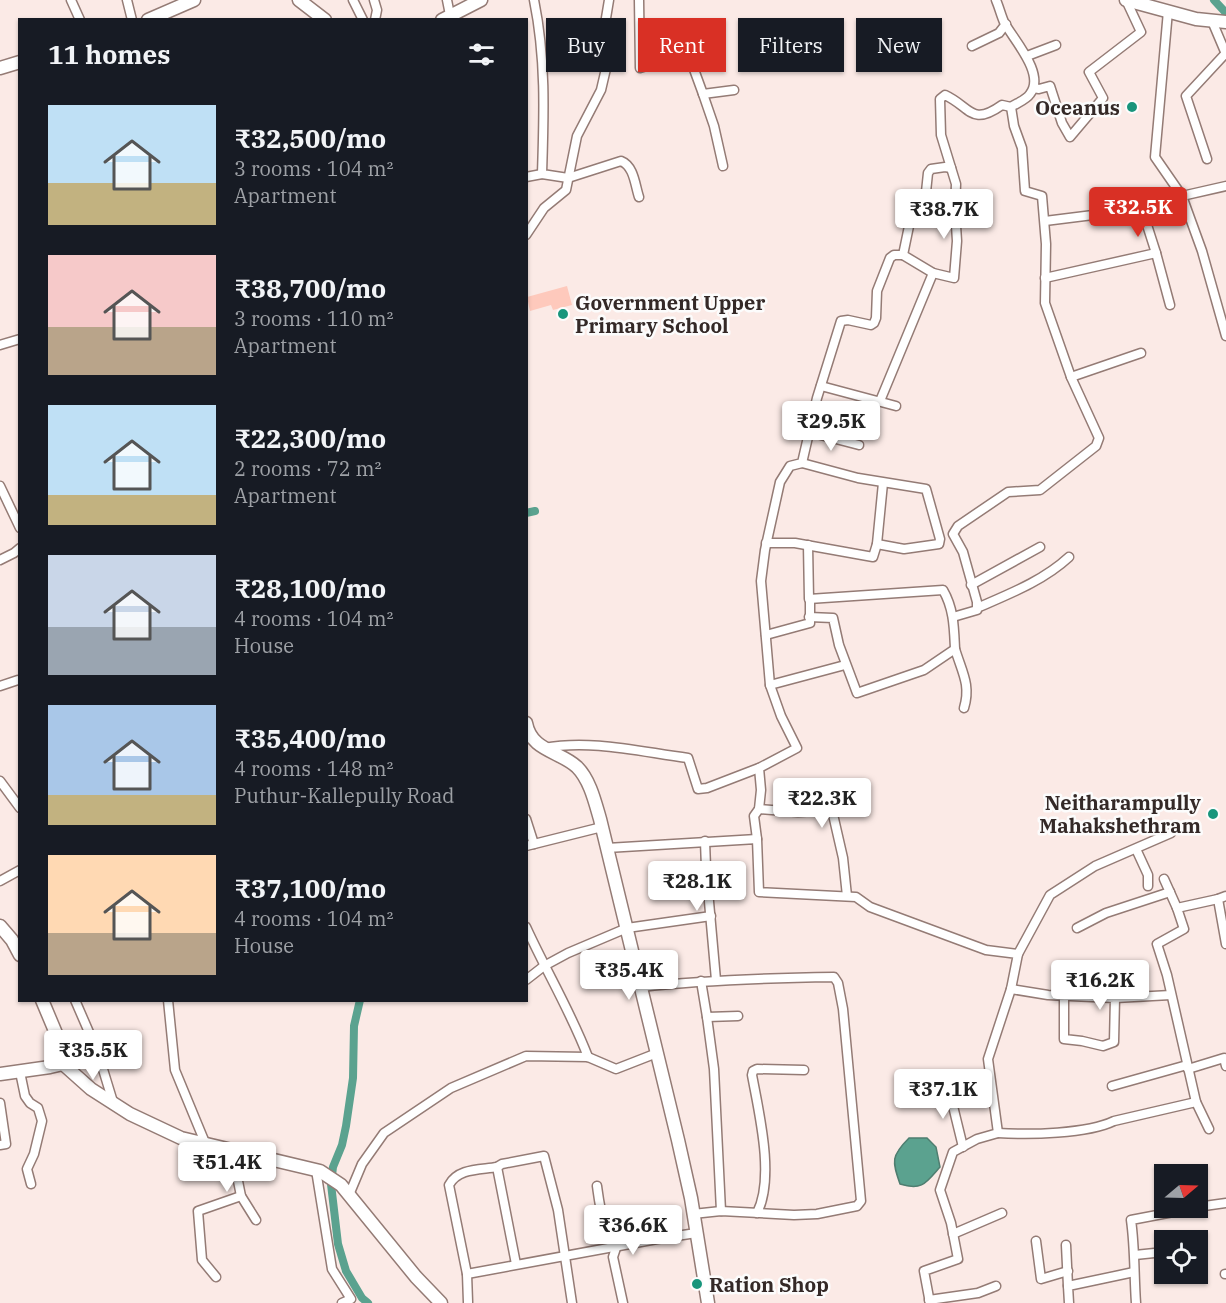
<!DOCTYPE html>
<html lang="en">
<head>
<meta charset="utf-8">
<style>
  :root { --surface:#171b24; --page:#20242c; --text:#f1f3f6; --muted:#9ea1a6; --accent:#d93025 }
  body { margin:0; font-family:"IBM Plex Serif",serif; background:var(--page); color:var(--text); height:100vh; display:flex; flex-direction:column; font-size:22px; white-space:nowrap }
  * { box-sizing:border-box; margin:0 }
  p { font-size:20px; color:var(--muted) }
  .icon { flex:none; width:33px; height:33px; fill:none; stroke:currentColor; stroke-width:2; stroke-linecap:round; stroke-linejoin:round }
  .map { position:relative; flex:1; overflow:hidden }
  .drawer { position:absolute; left:18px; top:18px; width:510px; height:984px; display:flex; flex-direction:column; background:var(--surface); border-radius:0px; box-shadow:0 2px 4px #0004 }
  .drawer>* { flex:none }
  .guide { position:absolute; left:546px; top:18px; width:570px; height:54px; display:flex; gap:12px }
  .needle { width:39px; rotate:71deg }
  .tools { position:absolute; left:1154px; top:1164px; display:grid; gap:12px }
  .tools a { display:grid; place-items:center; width:54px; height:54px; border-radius:0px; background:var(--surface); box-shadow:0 2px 4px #0004; font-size:30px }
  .price { position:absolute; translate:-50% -51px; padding:0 14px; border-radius:6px; background:#fff; color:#222; font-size:20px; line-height:39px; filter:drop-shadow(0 2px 3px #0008) }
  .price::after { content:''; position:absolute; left:50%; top:36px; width:18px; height:14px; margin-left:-9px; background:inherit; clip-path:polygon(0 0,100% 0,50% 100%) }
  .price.current { background:var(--accent); color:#fff }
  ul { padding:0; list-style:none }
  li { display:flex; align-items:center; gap:18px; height:150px; padding:0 30px }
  li span { display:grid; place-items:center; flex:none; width:168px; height:120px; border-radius:0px; color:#555 }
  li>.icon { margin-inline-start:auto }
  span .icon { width:72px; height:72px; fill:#fffc; stroke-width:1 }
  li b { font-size:26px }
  h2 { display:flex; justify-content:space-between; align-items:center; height:72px; padding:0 30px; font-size:26px }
  .chip { padding:0 21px; border-radius:0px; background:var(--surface); box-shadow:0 2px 4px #0004; font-size:21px; line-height:54px }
  .chip.current { background:var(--accent); color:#fff }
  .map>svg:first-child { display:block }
  .green { fill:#fec9bc }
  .water { fill:#5ba28f; stroke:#4f7e70; stroke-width:1.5 }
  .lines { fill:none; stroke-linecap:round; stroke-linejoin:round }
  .canal { stroke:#5ba28f; stroke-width:8 }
  .street-casing { stroke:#947b75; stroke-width:11 }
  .secondary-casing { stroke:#947b75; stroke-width:15 }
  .street { stroke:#fff; stroke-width:8 }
  .secondary { stroke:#fff; stroke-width:12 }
  .poi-dot { fill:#18957c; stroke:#fcfcfc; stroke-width:2 }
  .labels { text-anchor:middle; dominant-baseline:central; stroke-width:5; stroke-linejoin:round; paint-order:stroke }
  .poi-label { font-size:20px; font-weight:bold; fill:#342927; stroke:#fcfcfc; text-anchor:end }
</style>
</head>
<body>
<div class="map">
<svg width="1226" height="1303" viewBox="0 0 1226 1303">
  <rect width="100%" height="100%" fill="#fbeae6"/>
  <path class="green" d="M567,286L572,305L553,310L551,305L530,311L527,297Z"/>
  <path class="water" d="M909,1138H927L936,1147L940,1167C926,1183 922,1191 900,1184C892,1161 891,1156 909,1138Z"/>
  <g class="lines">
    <g class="canal">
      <path d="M1214,0L1226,13"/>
      <path d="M526,513L535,511"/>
      <path d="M360,1000L354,1026L353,1078L346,1126L342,1145L333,1167L331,1184L338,1244L346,1271L362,1298L368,1303"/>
    </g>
    <defs>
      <g id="street">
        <path d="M71,0L80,20"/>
        <path d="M127,0L132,20"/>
        <path d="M353,0L363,20"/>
        <path d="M374,0L377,10L375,20"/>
        <path d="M447,0L450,15"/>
        <path d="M534,0C546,59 544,114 542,174L568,178L621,161C634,166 635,185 639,197"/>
        <path d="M639,0L640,68L688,53L703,94L734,90"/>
        <path d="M1168,11L1155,157L1182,196L1202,251L1226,336"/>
        <path d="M1212,21L1226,54"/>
        <path d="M972,46L999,33L1006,24"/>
        <path d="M1027,56L1056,45"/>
        <path d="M1034,88L1039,89L1050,86L1062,123L1070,137L1103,98L1089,72L1141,32L1126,0"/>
        <path d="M703,94L714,126L723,166"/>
        <path d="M1207,159L1186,96L1226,53"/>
        <path d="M526,177L542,174"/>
        <path d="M926,192L955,210L956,184L941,135L940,99L945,95C971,107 971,127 1002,105L1011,107"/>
        <path d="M1182,196L1226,186"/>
        <path d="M526,235L544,208L566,190L577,136L601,90L608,60L605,24L609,0"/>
        <path d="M1156,253L1170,305"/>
        <path d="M933,273L954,278L957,241L955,210"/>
        <path d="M1045,278L1156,253L1140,203L1093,215L1045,221"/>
        <path d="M0,345L20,339"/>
        <path d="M1071,377L1141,353"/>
        <path d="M821,386L896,406"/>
        <path d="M880,401L933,273L903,255L914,202L918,197L926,192L928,173L931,169L945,167L951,168"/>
        <path d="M809,432L859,445"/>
        <path d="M0,486L20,528"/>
        <path d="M766,543H795L873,557L877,544L904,549L939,544L940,539L926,489L858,478L802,463"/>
        <path d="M877,544L883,483"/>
        <path d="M808,545L809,599L943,590C954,609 954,628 955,649L924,670L857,693L839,645L833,618L809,617"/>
        <path d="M0,560L14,553L20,548"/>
        <path d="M971,585L1040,547"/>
        <path d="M977,608C1009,594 1043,581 1069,557"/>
        <path d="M953,617L977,610V602L963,552L953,534L958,526L1008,492L1040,490L1096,446L1099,438L1071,377L1045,303L1046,244L1042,196L1025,191L1022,148L1014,126L1011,107C1017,103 1026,100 1030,94C1046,74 1013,39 1004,22C1001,15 999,7 996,0"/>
        <path d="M766,635L810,623V600"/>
        <path d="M955,649C962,672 971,685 964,708"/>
        <path d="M770,685L845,665"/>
        <path d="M0,686L18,680"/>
        <path d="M544,748C591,739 641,752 688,758L698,789L707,788L759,768"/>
        <path d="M0,781L20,808"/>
        <path d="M759,809L798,812L832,810L843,858L847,896"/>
        <path d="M526,819L534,844"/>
        <path d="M757,839L754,816L759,809L761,790L759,768L797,748L781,716L770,685L761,581L765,550L780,482L790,466L802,463L817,398L841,321L848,320L871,325L874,323L876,318L877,291L890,258L894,255H903"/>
        <path d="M705,841L706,868L716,980"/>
        <path d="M526,846L602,827"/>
        <path d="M607,848L757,839L759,892L856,897L870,907L986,950L1018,954L1011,989L988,1059L998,1133L977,1139L953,1152L940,1190L951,1223L958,1259L924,1271L930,1303"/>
        <path d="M1136,849L1148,875V886"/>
        <path d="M1164,879L1177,908"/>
        <path d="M0,881L20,870"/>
        <path d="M1226,896L1218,899L1226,944"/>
        <path d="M526,927C546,971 571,1012 588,1057"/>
        <path d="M1077,928L1106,913L1170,892"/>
        <path d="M1018,954L1050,895L1095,866L1171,833"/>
        <path d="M526,980L544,966L568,953L627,928L711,916"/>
        <path d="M701,981L707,1017L738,1016"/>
        <path d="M641,987C705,980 769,978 834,977L838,983L843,1009L861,1201L857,1206L817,1214L794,1215L721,1211L693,1214"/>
        <path d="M1011,989L1048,995L1115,998L1114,1042L1103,1046L1082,1041L1064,1039V996"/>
        <path d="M1115,998L1171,995"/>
        <path d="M75,1000L98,1053L113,1102"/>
        <path d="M168,1000L175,1070L206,1145"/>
        <path d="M707,1017L714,1069L721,1211"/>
        <path d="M1188,1069L1224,1058L1226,1066"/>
        <path d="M20,1072L25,1096L30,1103L38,1108L42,1121L34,1154L27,1169L31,1184"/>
        <path d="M1112,1086L1187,1065"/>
        <path d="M953,1090L952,1102L963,1147"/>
        <path d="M1196,1102L1167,975L1157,944L1184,929L1177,908L1218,899"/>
        <path d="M0,1103L6,1144L0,1145"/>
        <path d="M998,1133C1029,1135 1087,1134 1114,1121L1196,1102L1209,1129"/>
        <path d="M232,1151L241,1196L256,1220"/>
        <path d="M497,1167L516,1264"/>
        <path d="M316,1170L332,1269L351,1299L342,1303"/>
        <path d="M597,1186C600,1207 601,1226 619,1239L613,1257L623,1303"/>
        <path d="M349,1195L362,1164L384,1133L451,1088L526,1056L588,1057L616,1069L657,1053"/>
        <path d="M1197,1207L1226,1203"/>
        <path d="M757,1213C775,1178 759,1113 752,1075L753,1071L757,1069L804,1070"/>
        <path d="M953,1234L1002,1213"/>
        <path d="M1036,1241L1041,1279L1068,1271"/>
        <path d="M1066,1245L1068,1286"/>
        <path d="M1135,1255L1164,1252"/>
        <path d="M467,1274L657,1239L696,1233"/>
        <path d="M1225,1274H1226"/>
        <path d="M216,1277L202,1260L198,1211L241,1196"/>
        <path d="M929,1300L978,1293L996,1286"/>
        <path d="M468,1302L467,1274L449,1185C458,1168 480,1170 497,1167L502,1164L544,1156L558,1210L572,1303"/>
        <path d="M1069,1303L1068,1286L1134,1272"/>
        <path d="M1136,1303C1134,1275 1135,1248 1131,1220L1194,1208"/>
      </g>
      <g id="secondary">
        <path d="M299,0L325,20"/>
        <path d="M1126,0L1196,19L1226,22"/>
        <path d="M148,20L194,0"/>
        <path d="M442,20L481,0"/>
        <path d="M0,68L20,62"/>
        <path d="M526,723C531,751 560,751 577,767C590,780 595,802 600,819L678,1140L691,1198L708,1303"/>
        <path d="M0,926L12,940L20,955"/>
        <path d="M42,1000L63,1050V1064"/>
        <path d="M63,1064L91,1089L130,1114L181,1138L320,1171L341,1185L416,1277L441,1303"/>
        <path d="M0,1074L50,1067L63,1064"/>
      </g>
    </defs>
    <use href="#street" class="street-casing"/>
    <use href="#secondary" class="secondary-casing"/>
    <use href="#street" class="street"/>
    <use href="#secondary" class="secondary"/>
  </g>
  <g class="poi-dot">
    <circle cx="1132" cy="107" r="6"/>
    <circle cx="563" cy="314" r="6"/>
    <circle cx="1213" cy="814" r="6"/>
    <circle cx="697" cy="1284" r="6"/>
  </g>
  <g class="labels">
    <g class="poi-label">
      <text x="1120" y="107">Oceanus</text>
      <text x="575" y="302" text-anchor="start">Government Upper<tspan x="575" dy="23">Primary School</tspan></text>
      <text x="1201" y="802">Neitharampully<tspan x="1201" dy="23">Mahakshethram</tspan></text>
      <text x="709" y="1284" text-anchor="start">Ration Shop</text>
    </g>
  </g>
</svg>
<div class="tools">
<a><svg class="needle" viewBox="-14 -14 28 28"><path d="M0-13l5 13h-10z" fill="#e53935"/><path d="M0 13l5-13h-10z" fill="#9ea1a6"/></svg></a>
<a><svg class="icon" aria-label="locate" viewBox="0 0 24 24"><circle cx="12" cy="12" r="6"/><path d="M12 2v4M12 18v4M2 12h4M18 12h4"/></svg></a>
</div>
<b class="price current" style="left:1138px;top:238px">₹32.5K</b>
<b class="price" style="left:944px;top:240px">₹38.7K</b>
<b class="price" style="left:831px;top:452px">₹29.5K</b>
<b class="price" style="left:822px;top:829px">₹22.3K</b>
<b class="price" style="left:697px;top:912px">₹28.1K</b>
<b class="price" style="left:629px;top:1001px">₹35.4K</b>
<b class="price" style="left:1100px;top:1011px">₹16.2K</b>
<b class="price" style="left:93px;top:1081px">₹35.5K</b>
<b class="price" style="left:943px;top:1120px">₹37.1K</b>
<b class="price" style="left:227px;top:1193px">₹51.4K</b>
<b class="price" style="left:633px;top:1256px">₹36.6K</b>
<div class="guide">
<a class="chip">Buy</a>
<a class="chip current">Rent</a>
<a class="chip">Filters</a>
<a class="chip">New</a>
</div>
<section class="drawer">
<h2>11 homes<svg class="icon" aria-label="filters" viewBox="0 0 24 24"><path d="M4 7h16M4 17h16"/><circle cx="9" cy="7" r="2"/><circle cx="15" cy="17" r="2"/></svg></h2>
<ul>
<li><span style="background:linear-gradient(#bfe0f5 65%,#c2b280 0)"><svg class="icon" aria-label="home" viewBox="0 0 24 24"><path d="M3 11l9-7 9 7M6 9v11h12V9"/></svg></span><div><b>₹32,500/mo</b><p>3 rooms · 104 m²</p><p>Apartment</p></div></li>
<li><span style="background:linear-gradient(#f6c9c9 60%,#b9a48a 0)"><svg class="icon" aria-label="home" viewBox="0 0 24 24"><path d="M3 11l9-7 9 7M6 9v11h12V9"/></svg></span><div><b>₹38,700/mo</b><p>3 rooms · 110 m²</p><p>Apartment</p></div></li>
<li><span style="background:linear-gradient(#bfe0f5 75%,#c2b280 0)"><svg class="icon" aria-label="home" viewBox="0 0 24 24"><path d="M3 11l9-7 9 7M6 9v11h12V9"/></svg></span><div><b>₹22,300/mo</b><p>2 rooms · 72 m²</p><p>Apartment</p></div></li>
<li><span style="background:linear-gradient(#c9d6e8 60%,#9aa5b1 0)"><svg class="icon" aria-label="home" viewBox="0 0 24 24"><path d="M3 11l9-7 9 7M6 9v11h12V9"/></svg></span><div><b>₹28,100/mo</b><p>4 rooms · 104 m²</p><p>House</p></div></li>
<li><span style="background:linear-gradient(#a9c7e8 75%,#c2b280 0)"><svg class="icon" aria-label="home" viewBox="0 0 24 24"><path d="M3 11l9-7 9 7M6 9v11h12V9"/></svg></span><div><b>₹35,400/mo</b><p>4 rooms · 148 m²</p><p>Puthur-Kallepully Road</p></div></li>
<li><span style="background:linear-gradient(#ffd9b3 65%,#b9a48a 0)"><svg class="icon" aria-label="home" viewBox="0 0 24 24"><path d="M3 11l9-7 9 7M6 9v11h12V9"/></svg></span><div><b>₹37,100/mo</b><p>4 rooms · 104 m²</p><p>House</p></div></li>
</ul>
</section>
</div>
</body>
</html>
